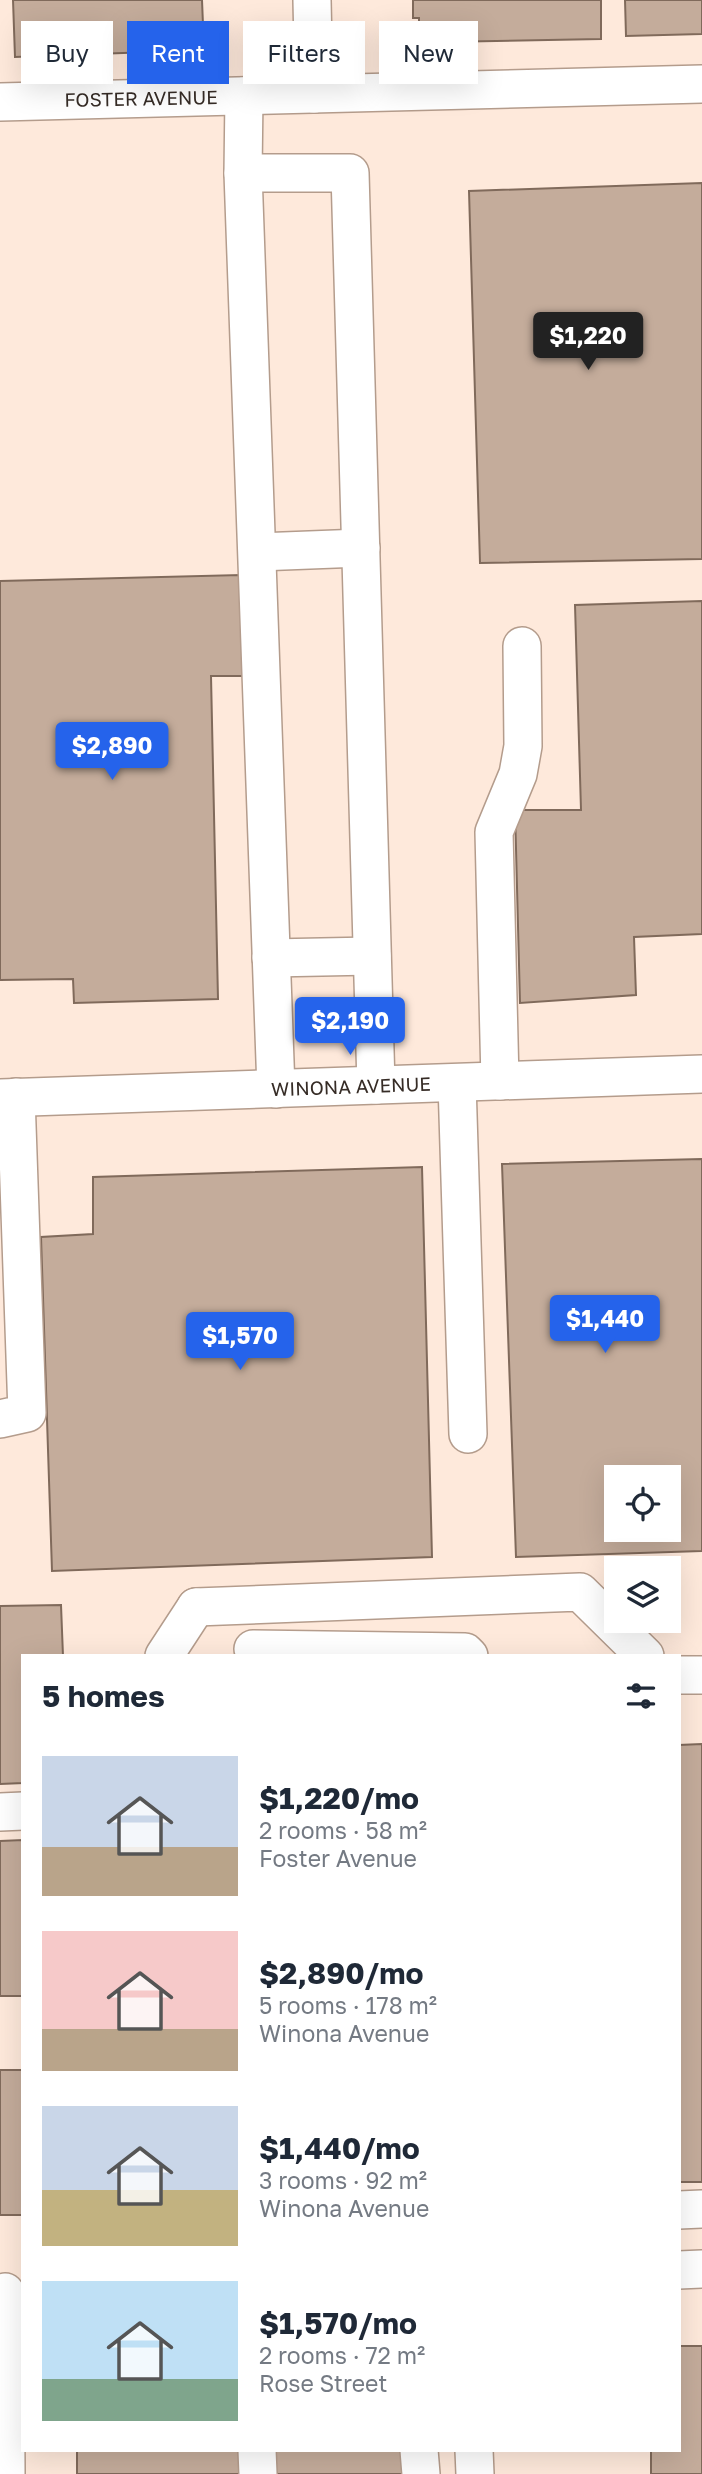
<!DOCTYPE html>
<html lang="en">
<head>
<meta charset="utf-8">
<style>
  :root { --surface:#fff; --page:#f6f6f7; --text:#1f2937; --muted:#747a83; --accent:#2563eb }
  body { margin:0; font-family:"Golos Text",sans-serif; background:var(--page); color:var(--text); height:100vh; display:flex; flex-direction:column; font-size:26px; white-space:nowrap }
  * { box-sizing:border-box; margin:0 }
  p { font-size:23px; color:var(--muted) }
  .icon { flex:none; width:38px; height:38px; fill:none; stroke:currentColor; stroke-width:2; stroke-linecap:round; stroke-linejoin:round }
  .map { position:relative; flex:1; overflow:hidden }
  .side { position:absolute; left:21px; top:1654px; width:660px; height:798px; display:flex; flex-direction:column; background:var(--surface); border-radius:0px; box-shadow:0 7px 28px #0002 }
  .side>* { flex:none }
  .guide { position:absolute; left:21px; top:21px; width:662px; height:63px; display:flex; gap:14px }
  .tools { position:absolute; left:604px; top:1465px; display:grid; gap:14px }
  .tools a { display:grid; place-items:center; width:77px; height:77px; border-radius:0px; background:var(--surface); box-shadow:0 7px 28px #0002; font-size:35px }
  .price { position:absolute; translate:-50% -60px; padding:0 16px; border-radius:7px; background:var(--accent); color:#fff; font-size:23px; line-height:46px; filter:drop-shadow(0 2px 4px #0008) }
  .price::after { content:''; position:absolute; left:50%; top:42px; width:21px; height:16px; margin-left:-10px; background:inherit; clip-path:polygon(0 0,100% 0,50% 100%) }
  .price.active { background:#222; color:#fff }
  ul { padding:0; list-style:none }
  li { display:flex; align-items:center; gap:21px; height:175px; padding:0 21px }
  li span { display:grid; place-items:center; flex:none; width:196px; height:140px; border-radius:0px; color:#555 }
  li>.icon { margin-inline-start:auto }
  span .icon { width:84px; height:84px; fill:#fffc; stroke-width:1 }
  li b { font-size:30px }
  h2 { display:flex; justify-content:space-between; align-items:center; height:84px; padding:0 21px; font-size:30px }
  .pill { padding:0 24px; border-radius:0px; background:var(--surface); box-shadow:0 7px 28px #0002; font-size:24px; line-height:63px }
  .pill.active { background:var(--accent); color:#fff }
  .map>svg:first-child { display:block }
  .building { fill:#c4ac9b; stroke:#806a5b; stroke-width:2; fill-rule:evenodd }
  .lines { fill:none; stroke-linecap:round; stroke-linejoin:round }
  .minor-casing { stroke:#b49c8c; stroke-width:40 }
  .minor { stroke:#fff; stroke-width:37 }
  .labels { text-anchor:middle; dominant-baseline:central; stroke-width:5; stroke-linejoin:round; paint-order:stroke }
  .street-label { font-size:19px; fill:#362c26; stroke:#fff }
</style>
</head>
<body>
<div class="map">
<svg width="702" height="2474" viewBox="0 0 702 2474">
  <rect width="100%" height="100%" fill="#fee9db"/>
  <g class="building">
    <path d="M13,0H202L204,50L15,57Z"/>
    <path d="M413,0H601V39L442,42V38H424L419,34V18H413Z"/>
    <path d="M625,0H702V34L626,36Z"/>
    <path d="M702,183V559L480,563L469,191Z"/>
    <path d="M241,575L244,676H211L218,999L74,1003L73,979L0,980V581Z"/>
    <path d="M702,601V934L634,937L636,995L520,1003L515,810H581L575,605Z"/>
    <path d="M702,1159V1551L516,1557L502,1164ZM616,1477H668V1530H616Z"/>
    <path d="M422,1167L432,1557L52,1571L41,1237L93,1234V1177Z"/>
    <path d="M61,1605L63,1656H23V1783L0,1784V1606Z"/>
    <path d="M702,1744V2182H679V1745Z"/>
    <path d="M23,1840V1996H0V1841Z"/>
    <rect x="0" y="2070" width="23" height="145"/>
    <path d="M679,2346H702V2474H651V2450H679Z"/>
    <path d="M77,2450H239L240,2474H77Z"/>
    <path d="M266,2450H402L403,2474H267Z"/>
  </g>
  <g class="lines">
    <defs>
      <g id="minor">
        <path d="M312,0L314,94"/>
        <path d="M244,96L243,173L276,1089"/>
        <path d="M0,102L702,84"/>
        <path d="M243,173H350L376,1085"/>
        <path d="M258,552L361,548"/>
        <path d="M271,958L372,956"/>
        <path d="M500,1081L494,832L518,774L523,746L522,646"/>
        <path d="M457,1083L468,1434"/>
        <path d="M0,1098L702,1074"/>
        <path d="M0,1419L27,1413L16,1097"/>
        <path d="M196,1607L580,1592L645,1656"/>
        <path d="M253,1649L465,1652L469,1656"/>
        <path d="M164,1656L196,1607"/>
        <path d="M679,1675H702"/>
        <path d="M0,1812L23,1811"/>
        <path d="M679,2210L702,2209"/>
        <path d="M679,2270L702,2269"/>
        <path d="M5,2292L6,2474"/>
        <path d="M257,2450L258,2474"/>
        <path d="M419,2450L421,2474"/>
        <path d="M474,2450L475,2474"/>
      </g>
    </defs>
    <use href="#minor" class="minor-casing"/>
    <use href="#minor" class="minor"/>
  </g>
  <g class="labels">
    <g class="street-label">
      <text transform="translate(141 98) rotate(-1)">FOSTER AVENUE</text>
      <text transform="translate(351 1086) rotate(-2)">WINONA AVENUE</text>
    </g>
  </g>
</svg>
<div class="tools">
<a><svg class="icon" aria-label="locate" viewBox="0 0 24 24"><circle cx="12" cy="12" r="6"/><path d="M12 2v4M12 18v4M2 12h4M18 12h4"/></svg></a>
<a><svg class="icon" aria-label="layers" viewBox="0 0 24 24"><path d="M12 4l9 5-9 5-9-5zM3 14l9 5 9-5"/></svg></a>
</div>
<b class="price active" style="left:588px;top:372px">$1,220</b>
<b class="price" style="left:112px;top:782px">$2,890</b>
<b class="price" style="left:350px;top:1057px">$2,190</b>
<b class="price" style="left:605px;top:1355px">$1,440</b>
<b class="price" style="left:240px;top:1372px">$1,570</b>
<div class="guide">
<a class="pill">Buy</a>
<a class="pill active">Rent</a>
<a class="pill">Filters</a>
<a class="pill">New</a>
</div>
<section class="side">
<h2>5 homes<svg class="icon" aria-label="filters" viewBox="0 0 24 24"><path d="M4 7h16M4 17h16"/><circle cx="9" cy="7" r="2"/><circle cx="15" cy="17" r="2"/></svg></h2>
<ul>
<li><span style="background:linear-gradient(#c9d6e8 65%,#b9a48a 0)"><svg class="icon" aria-label="home" viewBox="0 0 24 24"><path d="M3 11l9-7 9 7M6 9v11h12V9"/></svg></span><div><b>$1,220/mo</b><p>2 rooms · 58 m²</p><p>Foster Avenue</p></div></li>
<li><span style="background:linear-gradient(#f6c9c9 70%,#b9a48a 0)"><svg class="icon" aria-label="home" viewBox="0 0 24 24"><path d="M3 11l9-7 9 7M6 9v11h12V9"/></svg></span><div><b>$2,890/mo</b><p>5 rooms · 178 m²</p><p>Winona Avenue</p></div></li>
<li><span style="background:linear-gradient(#c9d6e8 60%,#c2b280 0)"><svg class="icon" aria-label="home" viewBox="0 0 24 24"><path d="M3 11l9-7 9 7M6 9v11h12V9"/></svg></span><div><b>$1,440/mo</b><p>3 rooms · 92 m²</p><p>Winona Avenue</p></div></li>
<li><span style="background:linear-gradient(#bfe0f5 70%,#7fa58c 0)"><svg class="icon" aria-label="home" viewBox="0 0 24 24"><path d="M3 11l9-7 9 7M6 9v11h12V9"/></svg></span><div><b>$1,570/mo</b><p>2 rooms · 72 m²</p><p>Rose Street</p></div></li>
</ul>
</section>
</div>
</body>
</html>
